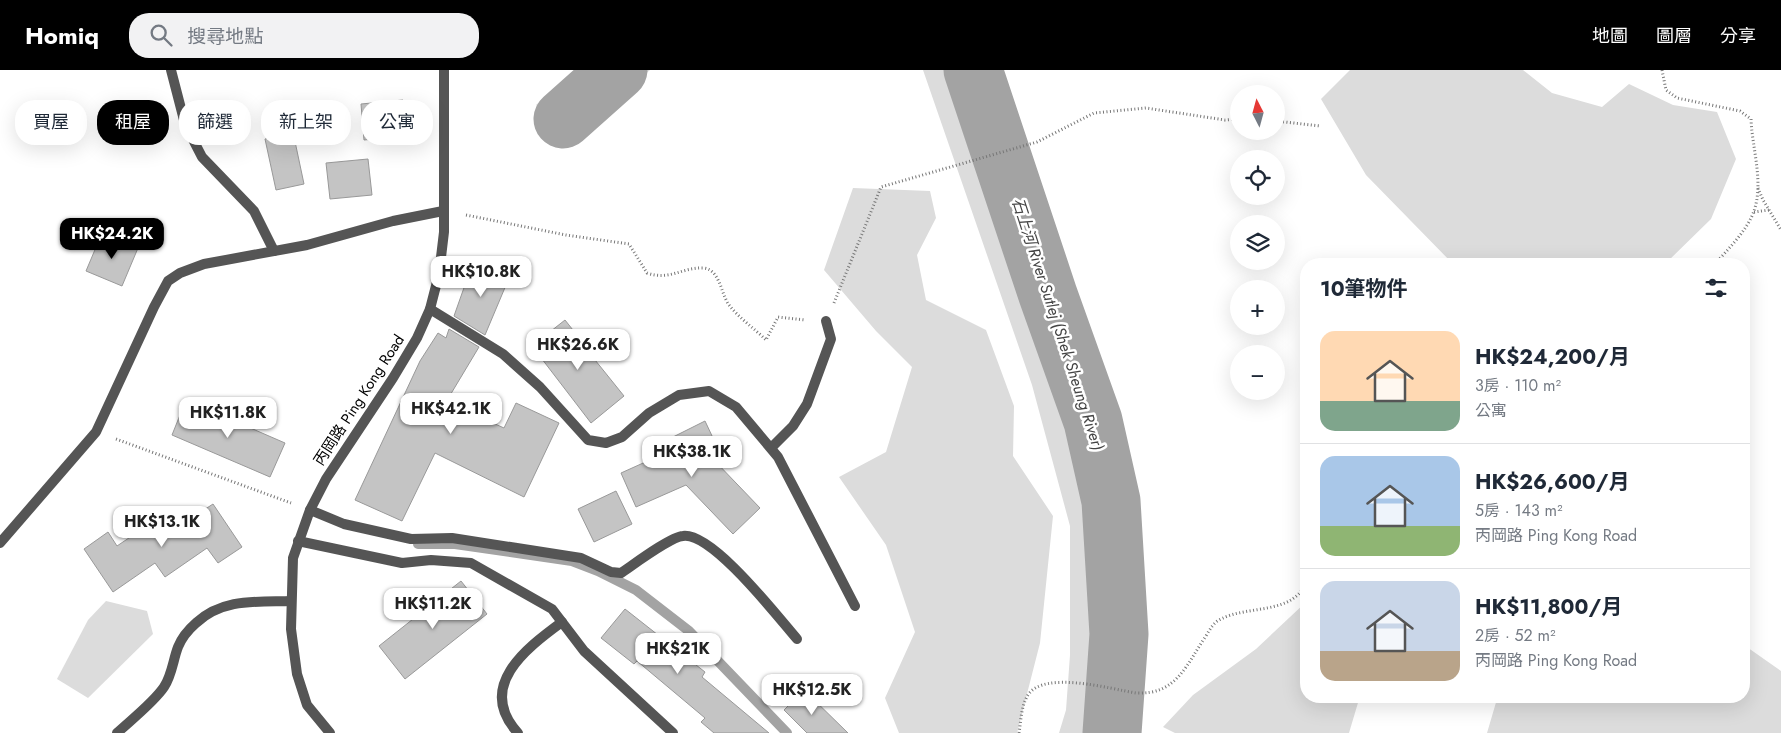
<!DOCTYPE html>
<html lang="zh-TW">
<head>
<meta charset="utf-8">
<style>
  :root { --surface:#fff; --page:#f2f2f3; --text:#1f2937; --muted:#747a83; --line:#e0e1e3; --accent:#000 }
  body { margin:0; font-family:Jost,"Noto Sans TC",sans-serif; background:var(--page); color:var(--text); height:100vh; display:flex; flex-direction:column; font-size:19px; white-space:nowrap }
  * { box-sizing:border-box; margin:0 }
  p { font-size:16px; color:var(--muted) }
  .icon { flex:none; width:28px; height:28px; fill:none; stroke:currentColor; stroke-width:2; stroke-linecap:round; stroke-linejoin:round }
  .map { position:relative; flex:1; overflow:hidden }
  .side { position:absolute; left:1300px; top:188px; width:450px; height:445px; display:flex; flex-direction:column; background:var(--surface); border-radius:20px; box-shadow:0 5px 20px #0002 }
  .side>* { flex:none }
  .top-card { position:absolute; left:15px; top:30px; width:475px; height:45px; display:flex; gap:10px }
  .needle { width:32px; rotate:354deg }
  .controls { position:absolute; left:1230px; top:15px; display:grid; gap:10px }
  .controls a { display:grid; place-items:center; width:55px; height:55px; border-radius:50%; background:var(--surface); box-shadow:0 5px 20px #0002; font-size:25px }
  .price { position:absolute; translate:-50% -42px; padding:0 11px; border-radius:10px; background:#fff; color:#222; font-size:16px; line-height:32px; filter:drop-shadow(0 1px 2px #0008) }
  .price::after { content:''; position:absolute; left:50%; top:30px; width:15px; height:11px; margin-left:-8px; background:inherit; clip-path:polygon(0 0,100% 0,50% 100%) }
  .price.active { background:var(--accent); color:#fff }
  ul { padding:0; list-style:none }
  li { display:flex; align-items:center; gap:15px; height:125px; padding:0 20px }
  li+li { border-top:1px solid var(--line) }
  li span { display:grid; place-items:center; flex:none; width:140px; height:100px; border-radius:15px; color:#555 }
  li>.icon { margin-inline-start:auto }
  span .icon { width:60px; height:60px; fill:#fffc; stroke-width:1 }
  li b { font-size:21px }
  h2 { display:flex; justify-content:space-between; align-items:center; height:60px; padding:0 20px; font-size:21px }
  .tag { padding:0 18px; border-radius:20px; background:var(--surface); box-shadow:0 5px 20px #0002; font-size:18px; line-height:45px }
  .tag.active { background:var(--accent); color:#fff }
  header { display:flex; align-items:center; gap:30px; box-sizing:border-box; height:70px; padding:0 25px; background:var(--accent); color:#fff }
  header strong { font-size:24px }
  nav { display:flex; gap:28px; margin-inline-start:auto; font-size:18px }
  .search { width:350px; height:45px; background:var(--page); display:flex; align-items:center; gap:12px; box-sizing:border-box; padding:0 18px; border-radius:20px; color:var(--muted); font-size:19px }
  .map>svg:first-child { display:block }
  .green { fill:#dcdcdc }
  .lines { fill:none; stroke-linecap:round; stroke-linejoin:round }
  .stream { stroke:#a3a3a3; stroke-width:10 }
  .river { stroke:#a3a3a3; stroke-width:59 }
  .building { fill:#c4c4c4; stroke:#999 }
  .path { stroke:#777; stroke-width:3; stroke-dasharray:1 2.5; stroke-linecap:butt }
  .lane { stroke:#555; stroke-width:10 }
  .street { stroke:#555; stroke-width:10 }
  .labels { text-anchor:middle; dominant-baseline:central; stroke-width:5; stroke-linejoin:round; paint-order:stroke }
  .street-label { font-size:15px; fill:#000; stroke:#fff }
  .water-label { font-size:16px; font-style:italic; fill:#444; stroke:#fff }
</style>
</head>
<body>
<header>
<strong>Homiq</strong>
<div class="search"><svg class="icon" aria-label="search" viewBox="0 0 24 24"><circle cx="10" cy="10" r="6"/><path d="M15 15l6 6"/></svg>搜尋地點</div>
<nav><a>地圖</a><a>圖層</a><a>分享</a></nav>
</header>
<div class="map">
<svg width="1781" height="663" viewBox="0 0 1781 663">
  <rect width="100%" height="100%" fill="#fff"/>
  <g class="green">
    <path d="M576,0H650L573,66L536,35Z"/>
    <path d="M923,0H996L1065,221L1121,388L1136,531L1135,609L1127,663H1059L1066,640L1070,585V456L1032,315Z"/>
    <path d="M1350,0H1523L1552,23L1602,37L1629,14L1673,35L1717,42L1736,89L1711,149L1665,194H1453L1366,105L1321,29Z"/>
    <path d="M853,118L930,121L936,148L917,185L926,230L986,260L1014,336L1013,386L1053,446L1040,573L1017,663H899L885,628L915,562L886,475L839,407L886,382L912,297L876,261L824,200Z"/>
    <path d="M106,531L147,541L153,564L88,628L57,609L88,550Z"/>
    <path d="M1306,532V626H1360L1349,663H1175L1163,657L1193,625L1256,579Z"/>
    <path d="M1744,575L1781,601V663H1487L1497,629L1491,626H1744Z"/>
  </g>
  <g class="lines">
    <path class="stream" d="M418,474H455L572,491L598,501L636,520L689,561L787,663"/>
    <g class="river">
      <path d="M973,0L1048,225L1093,351L1111,431L1119,564L1112,663"/>
      <path d="M563,49L618,0"/>
    </g>
  </g>
  <g class="building">
    <path d="M403,30L406,66L364,70L361,34Z"/>
    <path d="M293,62L304,114L276,120L265,69Z"/>
    <path d="M368,89L372,125L330,129L326,93Z"/>
    <path d="M102,163L138,178L122,216L86,201Z"/>
    <path d="M472,195L509,208L485,265L454,246Z"/>
    <path d="M565,250L588,279L587,280L624,326L591,353L532,276Z"/>
    <path d="M449,259L479,277L446,332L504,358L516,333L559,353L524,427L435,383L402,451L355,430L420,291L438,263L446,268Z"/>
    <path d="M186,330L285,373L270,407L172,365Z"/>
    <path d="M705,351L721,385L713,389L760,438L733,464L686,415L636,437L621,403L672,380L667,370Z"/>
    <path d="M616,421L632,454L594,472L578,439Z"/>
    <path d="M213,434L242,477L218,493L207,478L165,507L155,493L113,522L84,479L108,462L117,476L160,447L170,462Z"/>
    <path d="M461,511L487,544L405,609L379,576Z"/>
    <path d="M625,539L705,602L702,607L769,663H714L701,652L705,648L637,591L634,594L601,568Z"/>
    <path d="M804,620L848,663H807L784,640Z"/>
  </g>
  <g class="lines">
    <g class="path">
      <path d="M1662,0L1666,20L1677,28L1740,41L1751,49C1752,78 1764,112 1754,141C1747,161 1728,179 1715,194"/>
      <path d="M1276,51L1320,56"/>
      <path d="M1758,118L1763,130L1781,160"/>
      <path d="M1754,142L1769,140"/>
      <path d="M466,145L566,165L629,174L647,203C670,211 682,197 704,198C720,200 721,224 729,235C739,248 755,259 766,270L778,247L805,250"/>
      <path d="M834,233L881,117L1037,72L1094,43L1146,38L1225,50L1239,49"/>
      <path d="M116,369L291,433"/>
      <path d="M1019,663C1021,651 1021,636 1028,625C1044,600 1111,619 1136,623C1177,625 1186,595 1206,566C1210,559 1214,552 1221,549C1248,535 1292,545 1306,513"/>
    </g>
    <g class="lane">
      <path d="M171,0L185,54L202,87L254,141L274,181"/>
      <path d="M430,239L503,284L540,317L588,370L606,373L622,367L649,343L679,325L709,321L736,337L778,387L855,536"/>
      <path d="M772,377L793,356L807,334L831,269L826,251"/>
      <path d="M310,440L344,454L411,469L452,468L581,488L611,502L621,503C633,495 670,467 683,466C712,462 777,546 797,569"/>
      <path d="M298,471L402,493L431,490L471,493L552,539L584,581L673,663"/>
      <path d="M0,473L96,362L154,237L168,211L180,203L204,194L307,175L393,151L443,141"/>
      <path d="M117,663C131,650 154,632 164,617C172,605 173,590 178,577C182,567 188,560 196,553C223,528 257,532 291,531"/>
      <path d="M518,663C476,617 525,579 562,552"/>
    </g>
    <path class="street" d="M330,663L307,635L297,604L291,559L293,488L310,440L326,409L393,308L417,268L430,239L439,204L444,162V0"/>
  </g>
  <g class="labels">
    <g class="street-label">
      <text transform="translate(359 330) rotate(-57)">丙岡路 Ping Kong Road</text>
    </g>
    <g class="water-label">
      <text transform="translate(1058 254) rotate(72)">石上河 River Sutlej (Shek Sheung River)</text>
    </g>
  </g>
</svg>
<div class="controls">
<a><svg class="needle" viewBox="-14 -14 28 28"><path d="M0-13l5 13h-10z" fill="#e53935"/><path d="M0 13l5-13h-10z" fill="#747a83"/></svg></a>
<a><svg class="icon" aria-label="locate" viewBox="0 0 24 24"><circle cx="12" cy="12" r="6"/><path d="M12 2v4M12 18v4M2 12h4M18 12h4"/></svg></a>
<a><svg class="icon" aria-label="layers" viewBox="0 0 24 24"><path d="M12 4l9 5-9 5-9-5zM3 14l9 5 9-5"/></svg></a>
<a>+</a>
<a>−</a>
</div>
<b class="price active" style="left:112px;top:190px">HK$24.2K</b>
<b class="price" style="left:481px;top:228px">HK$10.8K</b>
<b class="price" style="left:578px;top:301px">HK$26.6K</b>
<b class="price" style="left:451px;top:365px">HK$42.1K</b>
<b class="price" style="left:228px;top:369px">HK$11.8K</b>
<b class="price" style="left:692px;top:408px">HK$38.1K</b>
<b class="price" style="left:162px;top:478px">HK$13.1K</b>
<b class="price" style="left:433px;top:560px">HK$11.2K</b>
<b class="price" style="left:678px;top:605px">HK$21K</b>
<b class="price" style="left:812px;top:646px">HK$12.5K</b>
<div class="top-card">
<a class="tag">買屋</a>
<a class="tag active">租屋</a>
<a class="tag">篩選</a>
<a class="tag">新上架</a>
<a class="tag">公寓</a>
</div>
<section class="side">
<h2>10筆物件<svg class="icon" aria-label="filters" viewBox="0 0 24 24"><path d="M4 7h16M4 17h16"/><circle cx="9" cy="7" r="2"/><circle cx="15" cy="17" r="2"/></svg></h2>
<ul>
<li><span style="background:linear-gradient(#ffd9b3 70%,#7fa58c 0)"><svg class="icon" aria-label="home" viewBox="0 0 24 24"><path d="M3 11l9-7 9 7M6 9v11h12V9"/></svg></span><div><b>HK$24,200/月</b><p>3房 · 110 m²</p><p>公寓</p></div></li>
<li><span style="background:linear-gradient(#a9c7e8 70%,#8fb573 0)"><svg class="icon" aria-label="home" viewBox="0 0 24 24"><path d="M3 11l9-7 9 7M6 9v11h12V9"/></svg></span><div><b>HK$26,600/月</b><p>5房 · 143 m²</p><p>丙岡路 Ping Kong Road</p></div></li>
<li><span style="background:linear-gradient(#c9d6e8 70%,#b9a48a 0)"><svg class="icon" aria-label="home" viewBox="0 0 24 24"><path d="M3 11l9-7 9 7M6 9v11h12V9"/></svg></span><div><b>HK$11,800/月</b><p>2房 · 52 m²</p><p>丙岡路 Ping Kong Road</p></div></li>
</ul>
</section>
</div>
</body>
</html>
